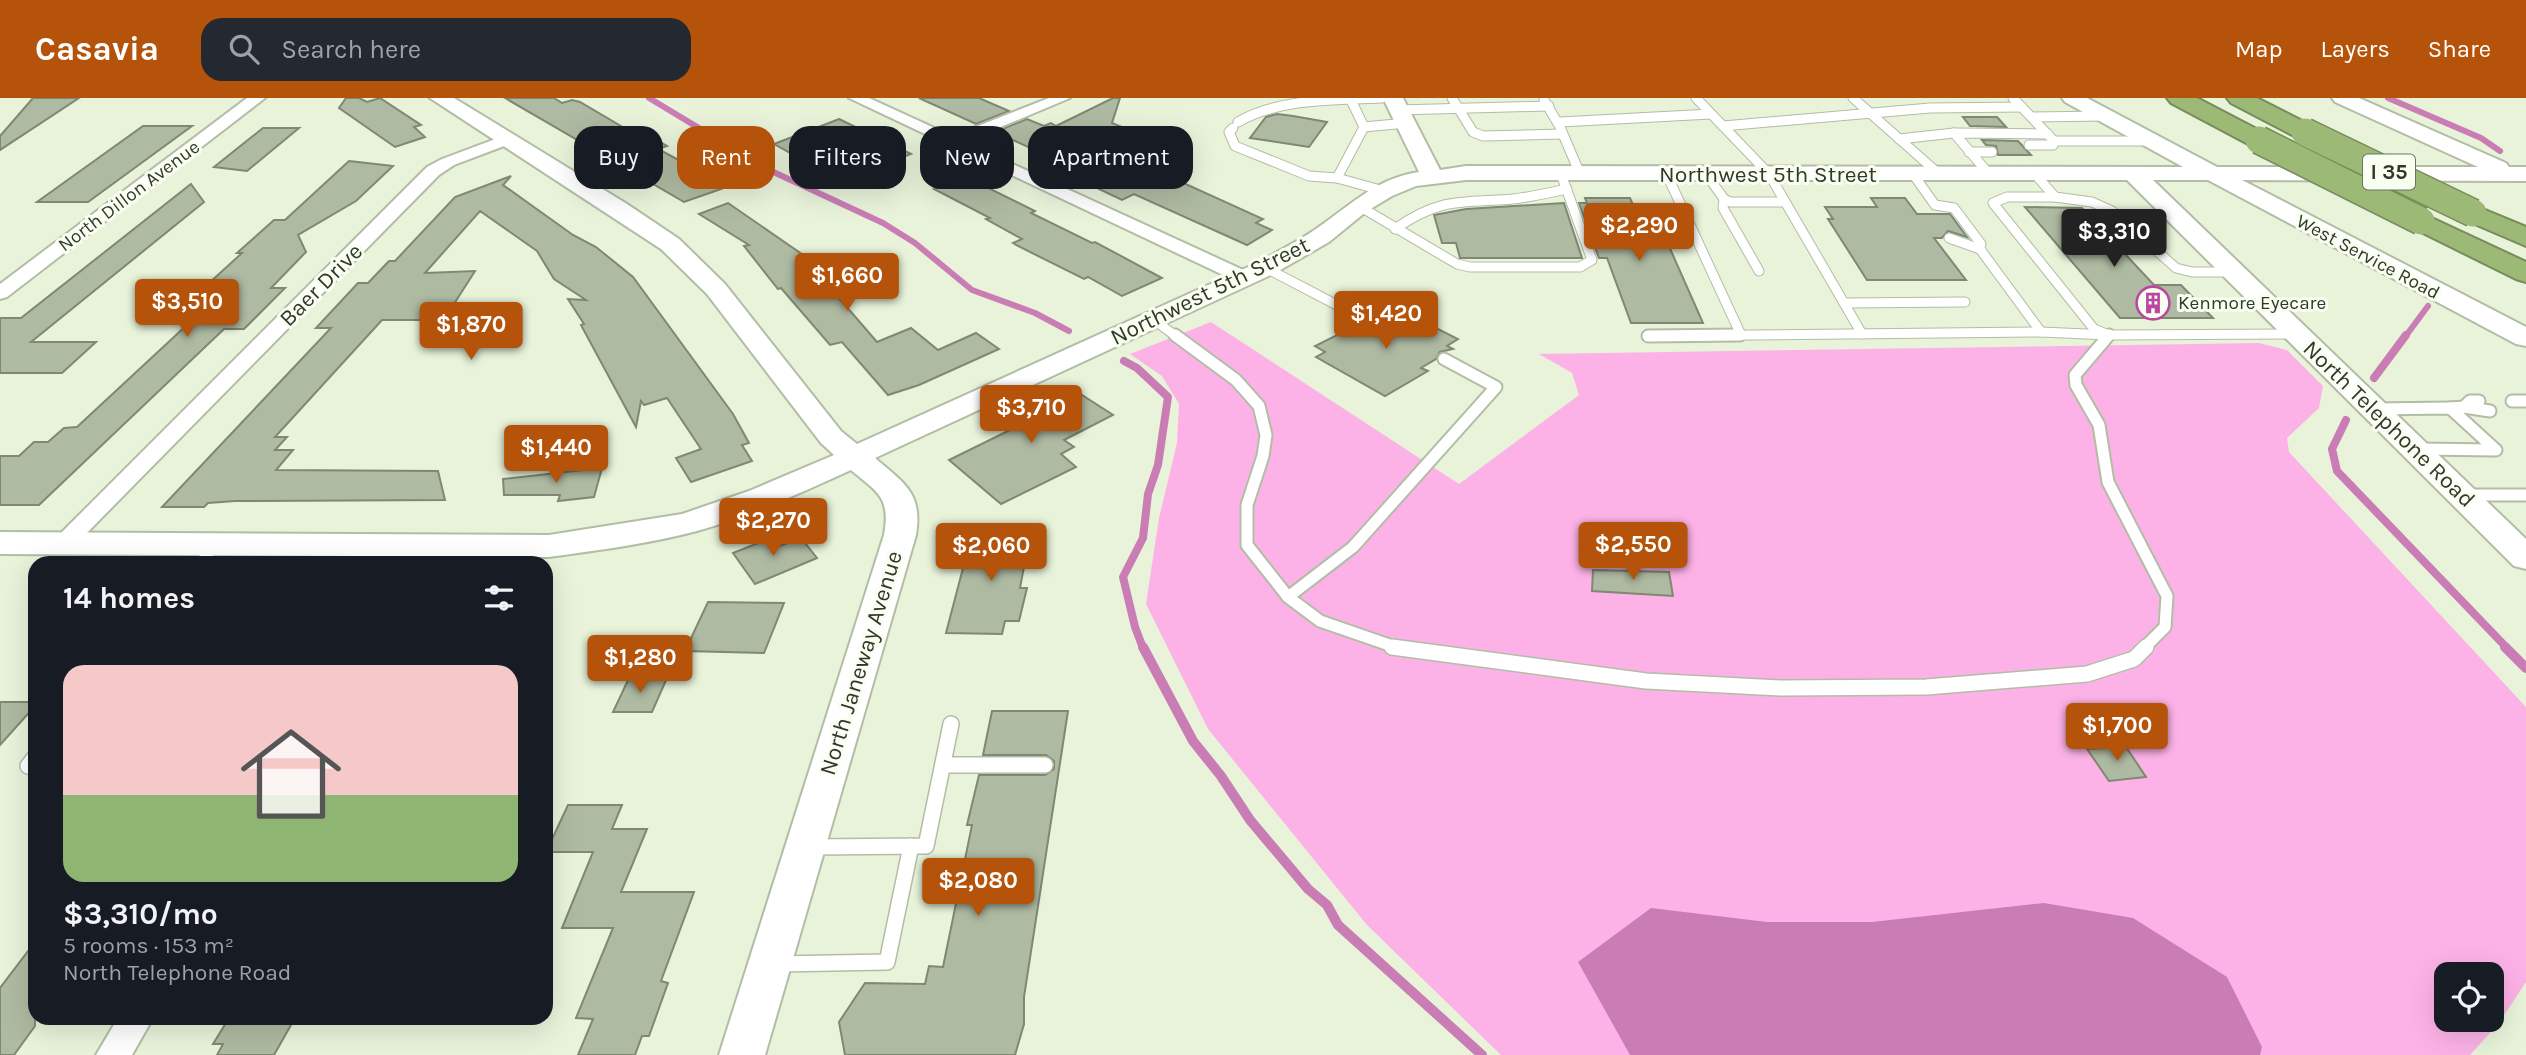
<!DOCTYPE html>
<html lang="en">
<head>
<meta charset="utf-8">
<style>
  :root { --surface:#171b24; --page:#242831; --text:#f1f3f6; --muted:#9ea1a6; --accent:#b45309 }
  body { margin:0; font-family:Karla,sans-serif; background:var(--page); color:var(--text); height:100vh; display:flex; flex-direction:column; font-size:26px; white-space:nowrap }
  * { box-sizing:border-box; margin:0 }
  p { font-size:23px; color:var(--muted) }
  .icon { flex:none; width:38px; height:38px; fill:none; stroke:currentColor; stroke-width:2; stroke-linecap:round; stroke-linejoin:round }
  .map { position:relative; flex:1; overflow:hidden }
  .panel { position:absolute; left:28px; top:458px; width:525px; height:469px; display:flex; flex-direction:column; background:var(--surface); border-radius:21px; box-shadow:0 7px 28px #0002 }
  .panel>* { flex:none }
  .top-card { position:absolute; left:574px; top:28px; width:665px; height:63px; display:flex; gap:14px }
  .controls { position:absolute; left:2434px; top:864px; display:grid; gap:14px }
  .controls a { display:grid; place-items:center; width:70px; height:70px; border-radius:14px; background:var(--surface); box-shadow:0 7px 28px #0002; font-size:35px }
  .price { position:absolute; translate:-50% -60px; padding:0 16px; border-radius:7px; background:var(--accent); color:#fff; font-size:23px; line-height:46px; filter:drop-shadow(0 2px 4px #0008) }
  .price::after { content:''; position:absolute; left:50%; top:42px; width:21px; height:16px; margin-left:-10px; background:inherit; clip-path:polygon(0 0,100% 0,50% 100%) }
  .price.current { background:#222; color:#fff }
  ul { padding:0; list-style:none }
  li { display:grid; align-content:center; gap:14px; height:371px; padding:0 35px }
  li span { display:grid; place-items:center; height:217px; border-radius:21px; color:#555 }
  li>.icon { margin-inline-start:auto }
  span .icon { width:126px; height:126px; fill:#fffc; stroke-width:1 }
  li b { font-size:30px }
  h2 { display:flex; justify-content:space-between; align-items:center; height:84px; padding:0 35px; font-size:30px }
  .pill { padding:0 24px; border-radius:21px; background:var(--surface); box-shadow:0 7px 28px #0002; font-size:24px; line-height:63px }
  .pill.current { background:var(--accent); color:#fff }
  header { display:flex; align-items:center; gap:42px; box-sizing:border-box; height:98px; padding:0 35px; background:var(--accent); color:#fff }
  header strong { font-size:33px }
  nav { display:flex; gap:38px; margin-inline-start:auto; font-size:24px }
  .search { width:490px; height:63px; background:var(--page); display:flex; align-items:center; gap:18px; box-sizing:border-box; padding:0 24px; border-radius:21px; color:var(--muted); font-size:26px }
  .map>svg:first-child { display:block }
  .green { fill:#fdb2e7; fill-rule:evenodd }
  .water { fill:#c97db4 }
  .lines { fill:none; stroke-linecap:round; stroke-linejoin:round }
  .stream-far2 { stroke:#c97db4; stroke-width:6 }
  .stream-far1 { stroke:#c97db4; stroke-width:8 }
  .stream { stroke:#c97db4; stroke-width:10 }
  .building { fill:#afbaa2; stroke:#7e8872; stroke-width:2 }
  .lane-far2-casing { stroke:#b2bda5; stroke-width:11 }
  .lane-far1-casing { stroke:#b2bda5; stroke-width:15 }
  .lane-casing { stroke:#b2bda5; stroke-width:18 }
  .street-casing { stroke:#b2bda5; stroke-width:4 }
  .secondary-casing { stroke:#b2bda5; stroke-width:4 }
  .highway-casing { stroke:#778c5c; stroke-width:4 }
  .lane-far2 { stroke:#fff; stroke-width:9 }
  .lane-far1 { stroke:#fff; stroke-width:11 }
  .lane { stroke:#fff; stroke-width:15 }
  .street { fill:#fff; fill-rule:evenodd }
  .secondary { fill:#fff; fill-rule:evenodd }
  .highway { fill:#9cb975; fill-rule:evenodd }
  .highway-bridge-casing { stroke:#778c5c; stroke-width:30; stroke-linecap:butt }
  .highway-bridge { stroke:#9cb975; stroke-width:27 }
  .labels { text-anchor:middle; dominant-baseline:central; stroke-width:6; stroke-linejoin:round; paint-order:stroke }
  .far-street-label { font-size:19px; fill:#33372e; stroke:#f8fff0 }
  .far-poi-label { font-size:19px; fill:#33372e; stroke:#f8fff0; text-anchor:start }
  .shield { fill:#f8fff0; stroke:#6e7368; stroke-width:2 }
  .shield-label { font-size:21px; font-weight:bold; fill:#33372e }
  .street-label { font-size:23px; fill:#33372e; stroke:#f8fff0 }
</style>
</head>
<body>
<header>
<strong>Casavia</strong>
<div class="search"><svg class="icon" aria-label="search" viewBox="0 0 24 24"><circle cx="10" cy="10" r="6"/><path d="M15 15l6 6"/></svg>Search here</div>
<nav><a>Map</a><a>Layers</a><a>Share</a></nav>
</header>
<div class="map">
<svg width="2526" height="957" viewBox="0 0 2526 957">
  <rect width="100%" height="100%" fill="#e8f3da"/>
  <path class="green" d="M1211,224L1459,386L1579,297L1572,275L1539,256L2259,245L2287,252L2323,288L2319,310L2287,340L2289,354L2526,609V884L2499,925L2470,957H1501L1367,827L1208,631L1146,506L1159,420L1177,345L1179,306L1162,278L1130,256ZM2446,877H2492V922H2446Z"/>
  <path class="water" d="M2044,805L2133,820L2227,879L2262,949L2260,957H1630L1578,864L1651,810L1767,824H1872Z"/>
  <g class="lines">
    <g class="stream-far2">
      <path d="M649,0L767,71L883,125L915,145L972,192L1035,215L1069,233"/>
      <path d="M2388,0L2481,40L2500,53"/>
      <path d="M2405,239L2428,208"/>
    </g>
    <g class="stream-far1">
      <path d="M1124,263L1137,270L1168,299L1158,367L1148,396L1143,440L1123,479L1135,529L1143,550"/>
      <path d="M2374,280L2406,237"/>
      <path d="M2346,322L2332,351L2337,373L2507,550"/>
    </g>
    <g class="stream">
      <path d="M1143,549L1193,643L1221,678L1250,722L1308,791L1327,807L1338,827L1482,957"/>
      <path d="M2505,549L2526,570"/>
    </g>
  </g>
  <g class="building">
    <path d="M33,0H79L0,52V38Z"/>
    <path d="M346,0H359L367,4L380,0L421,27L414,29L425,39L395,49L339,10Z"/>
    <path d="M505,0H554L562,5L572,2L580,4L626,31L634,29L667,48L658,51L686,66L680,69L721,91L684,104Z"/>
    <path d="M919,0H979L1009,13L976,26Z"/>
    <path d="M1113,0H1120L1112,25L1158,44L1126,59L1263,121L1256,125L1272,132L1247,147L1134,96L1122,102L1080,82L1087,79L1054,64L1057,62L995,34L1027,21L1044,28L1051,25L1056,28Z"/>
    <path d="M1277,16L1293,18L1327,24L1309,49L1250,40L1266,19Z"/>
    <path d="M1963,19H1997L2006,29L1970,28Z"/>
    <path d="M839,21L911,56L879,69L842,50L806,64L774,46Z"/>
    <path d="M143,28H192L88,104H37Z"/>
    <path d="M263,30H299L247,73L214,69Z"/>
    <path d="M1982,42L2018,43L2031,57H1998L1996,48L1986,47Z"/>
    <path d="M349,63L393,68L356,103L298,137L306,154L271,190H285L244,231H224L39,407H0V358H19L34,344H48L64,330L77,329L231,186H208L242,155H237L274,122H285Z"/>
    <path d="M511,78L503,87L573,137L596,149L633,179L733,316L749,345L742,347L752,363L691,384L676,360L701,351L667,300L644,307L641,303L636,329L581,227L584,226L568,201L586,202L554,181L537,153L480,113L425,175L475,173L452,209H446L436,222H382L275,339H287L275,352H293L276,372L438,373L445,402L235,403L208,405L204,409H162L331,230H316L358,185H368L389,163H395L455,99Z"/>
    <path d="M964,78L1035,113L1031,115L1092,145L1095,144L1162,180L1122,198L1088,179L1084,181L1016,147L1013,145L1022,141L986,121L990,120L934,91Z"/>
    <path d="M191,86L204,104L31,244H96L62,275H0V220H21Z"/>
    <path d="M1585,100H1630L1642,128H1660L1703,225H1631L1607,160H1599L1579,105H1587Z"/>
    <path d="M1871,100H1905L1917,116H1950L1967,139L1948,133L1942,140H1934L1966,182H1867L1828,121H1833L1825,109H1877Z"/>
    <path d="M728,105L809,161L805,167L826,185L877,244L911,230L938,252L976,235L999,251L919,287L888,297L842,244L830,247L781,190L778,191L744,148L749,147L699,116Z"/>
    <path d="M1564,105L1582,160H1460L1456,145H1442L1434,117L1466,111Z"/>
    <path d="M2025,109L2082,110L2154,187H2181L2213,220H2120Z"/>
    <path d="M1404,214L1458,241L1447,248L1453,251L1440,254L1436,261L1421,270L1428,273L1385,298L1316,259L1325,254L1315,248L1341,235L1344,236L1385,215L1394,219Z"/>
    <path d="M1068,288L1113,317L1064,342L1074,349L1061,356L1076,369L1001,406L949,362L1008,333L994,323Z"/>
    <path d="M602,370L594,399L558,403L560,397H504L503,381Z"/>
    <path d="M973,432H1031L1020,490H1027L1019,523H1005L1002,536L946,535Z"/>
    <path d="M771,440L777,449L801,440L817,460L755,486L733,455Z"/>
    <path d="M1593,472L1669,474L1673,498L1592,493Z"/>
    <path d="M708,504L784,505L764,555L685,553Z"/>
    <path d="M629,580H667L652,614H613Z"/>
    <path d="M0,604H35V608L0,647Z"/>
    <path d="M992,613H1068L1024,899V926L1015,957H845L839,924L865,885L925,886L929,868L943,869L972,727H967L979,677H1045L1054,671V663L1046,657H983Z"/>
    <path d="M2126,649L2146,679L2109,683L2087,651Z"/>
    <path d="M568,707H622L612,731H647L621,794H694L661,883L668,885L649,938H642L635,957H578L593,921L576,920L613,830H562L593,754H546Z"/>
    <path d="M35,844V928L14,957H0V890Z"/>
    <path d="M229,920H295L274,957H217L223,946H213Z"/>
  </g>
  <g class="lines">
    <defs>
      <g id="lane-far2">
        <path d="M1452,0L1473,34L1483,38L1562,36"/>
        <path d="M1696,0L1769,76L1862,236"/>
        <path d="M1853,0L1939,76"/>
        <path d="M2013,0L2054,43H2151"/>
        <path d="M1351,2L1364,29"/>
        <path d="M1544,2L1560,29L1580,76"/>
        <path d="M1398,12L1549,8"/>
        <path d="M2032,19L2105,18"/>
        <path d="M1238,24C1279,0 1335,2 1382,0"/>
        <path d="M1560,24L1711,16"/>
        <path d="M1723,28L1930,10L2022,9"/>
        <path d="M1233,30L1229,34L1235,48L1309,78L1337,80L1384,93"/>
        <path d="M1899,41L1954,35"/>
        <path d="M2029,47H2053"/>
        <path d="M1969,54H1992"/>
        <path d="M1913,76L1935,107L1954,110L1981,146L1980,151L2041,234"/>
        <path d="M1989,76L1954,35L2048,36"/>
        <path d="M2035,76L2055,99H2007L1993,105L2094,231L2109,237L2297,236"/>
        <path d="M1667,77L1741,237"/>
        <path d="M1707,77L1724,101L1730,104H1785"/>
        <path d="M1337,80L1364,29L1406,25"/>
        <path d="M2055,99L2092,104L2112,113L2176,170L2192,174H2232"/>
        <path d="M1724,101L1723,110L1759,173"/>
        <path d="M1359,108L1457,166L1470,169H1580L1592,162L1561,76"/>
        <path d="M1395,131C1440,99 1462,105 1513,101C1531,99 1549,95 1567,91"/>
        <path d="M1949,140L1980,151"/>
        <path d="M1266,170L1358,218"/>
        <path d="M1844,205L1965,204"/>
        <path d="M1154,222L1177,239"/>
        <path d="M1648,238L2041,234L2109,237L2107,239"/>
      </g>
      <g id="lane-far1">
        <path d="M1175,237L1236,282L1259,308L1266,337L1263,358L1247,407V447L1288,499L1320,523L1398,550"/>
        <path d="M2109,237L2075,277L2076,287L2099,327L2108,384L2167,498L2165,529L2144,550"/>
        <path d="M1648,238L1740,237"/>
        <path d="M2512,303H2526"/>
        <path d="M2464,309L2490,313"/>
        <path d="M2450,310L2464,309L2470,303H2479"/>
        <path d="M2374,311L2450,310L2496,352L2418,351"/>
        <path d="M2463,397H2526"/>
        <path d="M200,466L215,446"/>
        <path d="M1288,499L1353,449L1496,289L1444,261"/>
      </g>
      <g id="lane">
        <path d="M1392,549L1646,583L1781,590L1926,589L2087,576L2134,561L2146,549"/>
        <path d="M943,667H1045"/>
        <path d="M28,668L35,659"/>
        <path d="M810,749L926,748L951,626"/>
        <path d="M777,866L887,864L911,748"/>
      </g>
      <g id="street">
        <path d="M247,0H265L7,199L0,201V186Z"/>
        <path d="M849,0H869L952,38L1049,0H1070L965,44L1252,176L1254,180L1252,184H1238Z"/>
        <path d="M506,37L512,39L514,42L512,45L454,67L439,77L71,451L63,454L55,451L51,446L55,441L427,69L442,61Z"/>
        <path d="M453,439L461,441L465,447L453,466H428L445,441Z"/>
        <path d="M118,920H153L132,957H96Z"/>
      </g>
      <path id="secondary" d="M430,0H454L627,106L679,141L725,186L841,333L857,346L1257,165C1275,155 1293,146 1310,135C1346,112 1374,80 1419,74L1383,0H1403L1440,72L1466,68L2183,69L2065,4L2062,0H2087L2217,69H2478L2335,4L2332,0H2359L2506,65L2509,69H2526V83L2242,82L2526,229V248L2516,246L2208,82H2153L2526,441V471L2514,468L2127,82H1466L1416,88L1392,98L1367,113L1329,144L1275,175L875,360C904,385 923,395 916,437L765,957H719L884,437C891,399 877,394 851,372C801,395 750,418 697,433C648,446 599,452 549,459L0,456V434L549,437L682,416L749,393L834,357L821,345L707,196L661,151Z"/>
      <g id="highway">
        <path d="M2167,0H2197L2268,37L2272,42L2268,47L2259,50L2250,47L2171,5Z"/>
        <path d="M2227,0H2257L2314,29L2317,34L2314,39L2305,41L2296,39L2231,5Z"/>
        <path d="M2473,107L2526,129V148L2463,121L2459,115L2463,109Z"/>
        <path d="M2421,115L2526,164V184L2516,181L2411,129L2407,123L2411,117Z"/>
      </g>
    </defs>
    <use href="#lane-far2" class="lane-far2-casing"/>
    <use href="#lane-far1" class="lane-far1-casing"/>
    <use href="#lane" class="lane-casing"/>
    <use href="#street" class="street-casing"/>
    <use href="#secondary" class="secondary-casing"/>
    <use href="#highway" class="highway-casing"/>
    <use href="#lane-far2" class="lane-far2"/>
    <use href="#lane-far1" class="lane-far1"/>
    <use href="#lane" class="lane"/>
    <use href="#street" class="street"/>
    <use href="#secondary" class="secondary"/>
    <use href="#highway" class="highway"/>
    <defs>
      <g id="highway-bridge">
        <path d="M2305,34L2473,115"/>
        <path d="M2259,42L2421,123"/>
      </g>
    </defs>
    <use href="#highway-bridge" class="highway-bridge-casing"/>
    <use href="#highway-bridge" class="highway-bridge"/>
  </g>
  <defs>
    <symbol id="building-ring" viewBox="-11 -11 22 22"><circle r="9.5" fill="#f8fff0" stroke="#bb47a0" stroke-width="1.5"/><path d="M-4-6H4V6H1V3H-1V6H-4ZM-2.5-4.3h1.7v1.8h-1.7ZM.8-4.3h1.7v1.8H.8ZM-2.5-1h1.7V.8h-1.7ZM.8-1h1.7V.8H.8Z" fill="#bb47a0"/></symbol>
  </defs>
  <g fill-rule="evenodd">
    <use href="#building-ring" x="2134" y="186" width="38" height="38"/>
  </g>
  <g class="labels">
    <g class="far-street-label">
      <text transform="translate(129 98) rotate(-37)">North Dillon Avenue</text>
      <text transform="translate(2368 159) rotate(28)">West Service Road</text>
    </g>
    <g class="far-poi-label">
      <text x="2178" y="205">Kenmore Eyecare</text>
    </g>
    <rect class="shield" x="2363" y="56.5" width="52" height="35" rx="5"/>
    <g class="shield-label">
      <text x="2389" y="74">I 35</text>
    </g>
    <g class="street-label">
      <text x="1768" y="76">Northwest 5th Street</text>
      <text transform="translate(321 187) rotate(-45)">Baer Drive</text>
      <text transform="translate(1210 193) rotate(-26)">Northwest 5th Street</text>
      <text transform="translate(2389 326) rotate(44)">North Telephone Road</text>
      <text transform="translate(861 565) rotate(-73)">North Janeway Avenue</text>
    </g>
  </g>
</svg>
<div class="controls">
<a><svg class="icon" aria-label="locate" viewBox="0 0 24 24"><circle cx="12" cy="12" r="6"/><path d="M12 2v4M12 18v4M2 12h4M18 12h4"/></svg></a>
</div>
<b class="price" style="left:1639px;top:165px">$2,290</b>
<b class="price current" style="left:2114px;top:171px">$3,310</b>
<b class="price" style="left:847px;top:215px">$1,660</b>
<b class="price" style="left:187px;top:241px">$3,510</b>
<b class="price" style="left:1386px;top:253px">$1,420</b>
<b class="price" style="left:471px;top:264px">$1,870</b>
<b class="price" style="left:1031px;top:347px">$3,710</b>
<b class="price" style="left:556px;top:387px">$1,440</b>
<b class="price" style="left:773px;top:460px">$2,270</b>
<b class="price" style="left:1633px;top:484px">$2,550</b>
<b class="price" style="left:991px;top:485px">$2,060</b>
<b class="price" style="left:640px;top:597px">$1,280</b>
<b class="price" style="left:2117px;top:665px">$1,700</b>
<b class="price" style="left:978px;top:820px">$2,080</b>
<div class="top-card">
<a class="pill">Buy</a>
<a class="pill current">Rent</a>
<a class="pill">Filters</a>
<a class="pill">New</a>
<a class="pill">Apartment</a>
</div>
<section class="panel">
<h2>14 homes<svg class="icon" aria-label="filters" viewBox="0 0 24 24"><path d="M4 7h16M4 17h16"/><circle cx="9" cy="7" r="2"/><circle cx="15" cy="17" r="2"/></svg></h2>
<ul>
<li><span style="background:linear-gradient(#f6c9c9 60%,#8fb573 0)"><svg class="icon" aria-label="home" viewBox="0 0 24 24"><path d="M3 11l9-7 9 7M6 9v11h12V9"/></svg></span><div><b>$3,310/mo</b><p>5 rooms · 153 m²</p><p>North Telephone Road</p></div></li>
</ul>
</section>
</div>
</body>
</html>
